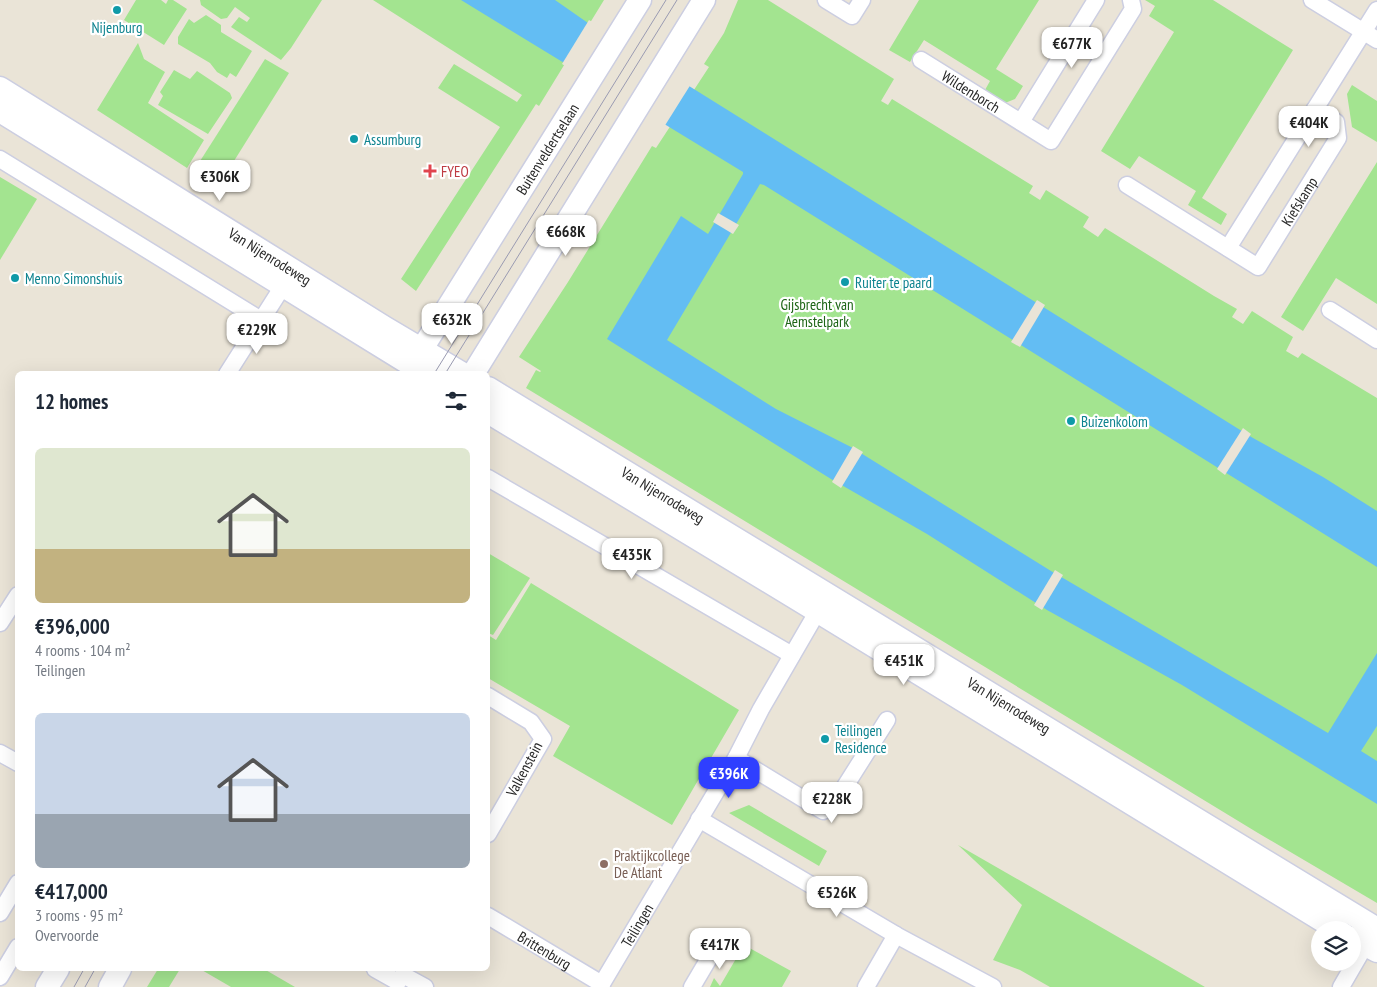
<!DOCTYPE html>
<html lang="en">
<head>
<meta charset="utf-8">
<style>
  :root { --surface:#fff; --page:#f6f6f7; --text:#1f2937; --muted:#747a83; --accent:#2f3fff }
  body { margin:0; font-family:"PT Sans Narrow",sans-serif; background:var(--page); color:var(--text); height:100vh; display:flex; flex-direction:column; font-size:19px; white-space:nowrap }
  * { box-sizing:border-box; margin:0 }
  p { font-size:16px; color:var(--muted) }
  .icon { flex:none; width:28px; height:28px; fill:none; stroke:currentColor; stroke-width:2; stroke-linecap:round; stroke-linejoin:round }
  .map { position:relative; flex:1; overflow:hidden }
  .sheet { position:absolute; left:15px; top:371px; width:475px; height:600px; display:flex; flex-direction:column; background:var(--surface); border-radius:8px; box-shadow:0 5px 20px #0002 }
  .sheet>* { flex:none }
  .tools { position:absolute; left:1311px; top:921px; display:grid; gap:10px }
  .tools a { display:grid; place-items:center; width:50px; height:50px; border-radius:50%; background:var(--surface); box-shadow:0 5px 20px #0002; font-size:25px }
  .price { position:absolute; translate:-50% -42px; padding:0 11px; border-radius:10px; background:#fff; color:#222; font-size:16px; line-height:32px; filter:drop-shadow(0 1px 2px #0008) }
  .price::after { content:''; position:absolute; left:50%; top:30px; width:15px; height:11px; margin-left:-8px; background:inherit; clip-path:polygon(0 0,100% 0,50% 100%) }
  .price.active { background:var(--accent); color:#fff }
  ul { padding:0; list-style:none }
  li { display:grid; align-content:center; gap:10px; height:265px; padding:0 20px }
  li span { display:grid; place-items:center; height:155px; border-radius:8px; color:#555 }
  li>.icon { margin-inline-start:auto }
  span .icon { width:90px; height:90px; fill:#fffc; stroke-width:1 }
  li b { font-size:21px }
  h2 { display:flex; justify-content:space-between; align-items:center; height:60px; padding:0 20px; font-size:21px }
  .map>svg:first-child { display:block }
  .green { fill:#a3e490 }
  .water { fill:#63bdf3 }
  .pier { fill:#eae4d7 }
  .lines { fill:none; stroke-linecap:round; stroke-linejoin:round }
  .street-casing { stroke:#cccee1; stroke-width:19 }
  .secondary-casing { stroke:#cccee1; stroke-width:25 }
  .street { stroke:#fff; stroke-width:16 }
  .secondary { stroke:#fff; stroke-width:22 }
  .tram { stroke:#9a9bb2; stroke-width:1 }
  .culture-dot { fill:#0f9aa8; stroke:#fff; stroke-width:2 }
  .health-dot { fill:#e0444e; stroke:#fff; stroke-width:2 }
  .education-dot { fill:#8d6e63; stroke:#fff; stroke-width:2 }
  .labels { text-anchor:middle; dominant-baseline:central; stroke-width:4.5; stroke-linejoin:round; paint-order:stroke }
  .culture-label { font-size:15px; fill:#0d838f; stroke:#fff; text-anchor:start }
  .street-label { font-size:15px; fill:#272727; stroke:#fff }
  .health-label { font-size:15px; fill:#be3a42; stroke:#fff; text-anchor:start }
  .park-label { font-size:15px; fill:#1d6516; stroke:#fff }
  .education-label { font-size:15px; fill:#785e54; stroke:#fff; text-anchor:start }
</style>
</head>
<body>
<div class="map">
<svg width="1377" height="987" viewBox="0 0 1377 987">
  <rect width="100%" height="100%" fill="#eae4d7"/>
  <g class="green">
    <path d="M136,0H161L166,4L168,0H173L187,9L164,45L124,20Z"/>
    <path d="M200,0H322L291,48L281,60L231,27L239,17L247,22L250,18L235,7L227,18L221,19L201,5Z"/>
    <path d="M373,0H604L539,106L536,104L416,291L401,279L500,127L438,88L454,64L517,102L522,95Z"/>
    <path d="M738,0H768L894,79L881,101L888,105L892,99L1033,186L1029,193L1040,200L1046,190L1089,217L1083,227L1098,237L1105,228L1214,296L1237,309L1232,317L1243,324L1252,311L1293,337L1286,351L1298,358L1302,353L1377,398V903L1258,833L526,388L536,370L540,372L541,371L519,357L568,282L652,146L656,148L707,70L709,67L704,64L724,33Z"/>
    <path d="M919,0H1039L996,69L1023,86L1015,99L1005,103L985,90L990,81L924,40L910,62L889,50Z"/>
    <path d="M1145,0H1213L1293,50L1202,198L1227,214L1221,225L1188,205L1196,191L1139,156L1130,169L1101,151L1174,32L1149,16L1155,6Z"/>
    <path d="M206,15L221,25V32L252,51L236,77L230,73L227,78L217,72L210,63L178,44V37L189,19L194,23Z"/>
    <path d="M138,43L144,59L165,72L148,103L204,140L187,168L97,110Z"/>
    <path d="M265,59L289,73L219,185L195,169Z"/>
    <path d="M174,70L190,79L197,71L230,93L232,98L208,134L158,105L163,96L160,92Z"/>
    <path d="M1352,85L1377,101V142L1352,127L1347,94Z"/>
    <path d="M1377,162V304L1336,278L1303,331L1281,317Z"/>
    <path d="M0,177L37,199L0,260Z"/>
    <path d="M488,553L530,578L493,635L488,633Z"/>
    <path d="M531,583L739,710L672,825L553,756L570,726L488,678V635L496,640Z"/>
    <path d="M749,805L827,851L819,866L729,813Z"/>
    <path d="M958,845L1205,987H1050L1020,970L993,960L1022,905Z"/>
    <path d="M744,945L791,971L782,987H710L714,978L720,986Z"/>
    <path d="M158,969H180L169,987H147Z"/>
    <path d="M200,969H264L295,987H231Z"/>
  </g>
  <path class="water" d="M461,0H555L588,23L1253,438L1323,477L1377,511V567L764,185L760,184L667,340L776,409L851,447L1051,571L1328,733L1377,653V726L1361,751L1377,761V804L1182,685L1047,610L927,534L831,479L607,339L681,216L708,234L743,174V172Z"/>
  <g class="pier">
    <path d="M589,20L691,84L664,127L562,64Z"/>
    <path d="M718,213L739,225L733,234L713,222Z"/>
    <path d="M1037,300L1045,305L1020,347L1011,342Z"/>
    <path d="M1243,428L1251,434L1225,475L1217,469Z"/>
    <path d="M853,446L863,452L841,488L832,482Z"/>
    <path d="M1055,570L1063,575L1042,610L1034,605Z"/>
  </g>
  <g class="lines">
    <defs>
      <g id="street">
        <path d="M826,0L852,16L862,0"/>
        <path d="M1312,0L1377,40"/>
        <path id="s1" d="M921,60L1051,141L1133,9L1131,0"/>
        <path d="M1021,122L1096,0"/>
        <path d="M0,159L261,320"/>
        <path id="s2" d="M1127,185L1258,267L1338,138L1336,122L1315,109"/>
        <path d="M1228,248L1377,10"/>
        <path d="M1330,310L1377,340"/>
        <path d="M227,374L283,286"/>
        <path d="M488,478L792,655"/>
        <path d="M0,623L18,595"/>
        <path d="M488,696L531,722L543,739L488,834"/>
        <path d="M0,753L18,763"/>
        <path d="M736,758L823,811L832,807L887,720"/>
        <path d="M699,819L896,935L993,987"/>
        <path d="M0,913L18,883"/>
        <path id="s3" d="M488,916L602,984"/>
        <path d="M375,969L398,982"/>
        <path d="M403,975L425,987"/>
        <path d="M0,977L18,947"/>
        <path id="s4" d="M600,987L736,758L761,709L823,602"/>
        <path d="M692,987L721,938"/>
        <path d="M866,987L896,935"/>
        <path d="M1341,987L1370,937"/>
      </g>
      <g id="secondary">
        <path id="s5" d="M0,88L384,327L463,374"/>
        <path d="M0,111L426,374"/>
        <path id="s6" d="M415,360L640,0"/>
        <path d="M473,374L704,0"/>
        <path id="s7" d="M488,388L1377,929"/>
        <path d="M488,412L817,611L1338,930"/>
        <path d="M1352,938L1377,951"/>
        <path d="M47,987L58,969"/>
        <path d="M110,987L120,969"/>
      </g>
    </defs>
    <use href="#street" class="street-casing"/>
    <use href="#secondary" class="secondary-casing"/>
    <use href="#street" class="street"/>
    <use href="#secondary" class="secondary"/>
    <g class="tram">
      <path d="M434,374L666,0"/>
      <path d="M445,374L677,0"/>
      <path d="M74,987L84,969"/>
      <path d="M85,987L95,969"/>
    </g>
  </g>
  <g class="culture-dot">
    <circle cx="117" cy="10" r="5"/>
    <circle cx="354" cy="139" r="5"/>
    <circle cx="15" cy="278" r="5"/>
    <circle cx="845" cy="282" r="5"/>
    <circle cx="1071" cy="421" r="5"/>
    <circle cx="825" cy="739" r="5"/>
  </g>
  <path class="health-dot" d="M427.5 163.5h5v5h5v5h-5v5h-5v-5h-5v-5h5z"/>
  <circle class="education-dot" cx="604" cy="864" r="5"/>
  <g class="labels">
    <g class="culture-label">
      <text x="117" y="27" text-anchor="middle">Nijenburg</text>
      <text x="364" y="139">Assumburg</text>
      <text x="25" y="278">Menno Simonshuis</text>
      <text x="855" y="282">Ruiter te paard</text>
      <text x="1081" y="421">Buizenkolom</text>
      <text x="835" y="730">Teilingen<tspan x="835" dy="17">Residence</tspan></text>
    </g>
    <g class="street-label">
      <text stroke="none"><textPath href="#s1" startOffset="59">Wildenborch</textPath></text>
      <text stroke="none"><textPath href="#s6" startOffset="249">Buitenveldertselaan</textPath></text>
      <text stroke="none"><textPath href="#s2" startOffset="232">Kiefskamp</textPath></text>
      <text stroke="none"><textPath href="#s5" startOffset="318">Van Nijenrodeweg</textPath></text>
      <text stroke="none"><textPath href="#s7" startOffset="205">Van Nijenrodeweg</textPath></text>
      <text stroke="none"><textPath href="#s7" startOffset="610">Van Nijenrodeweg</textPath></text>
      <text transform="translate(524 769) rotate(-62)">Valkenstein</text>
      <text stroke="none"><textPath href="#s4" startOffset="72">Teilingen</textPath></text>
      <text stroke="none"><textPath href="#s3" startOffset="66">Brittenburg</textPath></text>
    </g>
    <g class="health-label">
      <text x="441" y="171">FYEO</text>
    </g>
    <g class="park-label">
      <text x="817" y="304">Gijsbrecht van<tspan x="817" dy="17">Aemstelpark</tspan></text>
    </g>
    <g class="education-label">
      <text x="614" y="855">Praktijkcollege<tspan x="614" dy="17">De Atlant</tspan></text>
    </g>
  </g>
</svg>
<div class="tools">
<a><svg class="icon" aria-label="layers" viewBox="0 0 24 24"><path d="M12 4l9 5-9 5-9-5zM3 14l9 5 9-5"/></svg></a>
</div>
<b class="price" style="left:1072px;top:69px">€677K</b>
<b class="price" style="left:1309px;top:148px">€404K</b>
<b class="price" style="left:220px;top:202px">€306K</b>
<b class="price" style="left:566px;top:257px">€668K</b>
<b class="price" style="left:452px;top:345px">€632K</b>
<b class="price" style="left:257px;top:355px">€229K</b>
<b class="price" style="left:632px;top:580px">€435K</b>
<b class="price" style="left:904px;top:686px">€451K</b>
<b class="price active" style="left:729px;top:799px">€396K</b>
<b class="price" style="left:832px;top:824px">€228K</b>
<b class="price" style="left:837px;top:918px">€526K</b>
<b class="price" style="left:720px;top:970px">€417K</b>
<section class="sheet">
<h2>12 homes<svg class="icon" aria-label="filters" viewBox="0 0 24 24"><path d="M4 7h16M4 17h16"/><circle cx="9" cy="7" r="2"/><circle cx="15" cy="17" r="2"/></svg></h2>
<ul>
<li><span style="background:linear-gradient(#dfe7d0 65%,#c2b280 0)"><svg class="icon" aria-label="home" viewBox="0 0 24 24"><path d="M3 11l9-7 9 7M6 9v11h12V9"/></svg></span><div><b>€396,000</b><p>4 rooms · 104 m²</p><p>Teilingen</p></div></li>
<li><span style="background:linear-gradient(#c9d6e8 65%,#9aa5b1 0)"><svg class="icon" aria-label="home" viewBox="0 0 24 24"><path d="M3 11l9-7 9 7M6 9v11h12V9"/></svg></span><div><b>€417,000</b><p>3 rooms · 95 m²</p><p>Overvoorde</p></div></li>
</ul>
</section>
</div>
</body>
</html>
